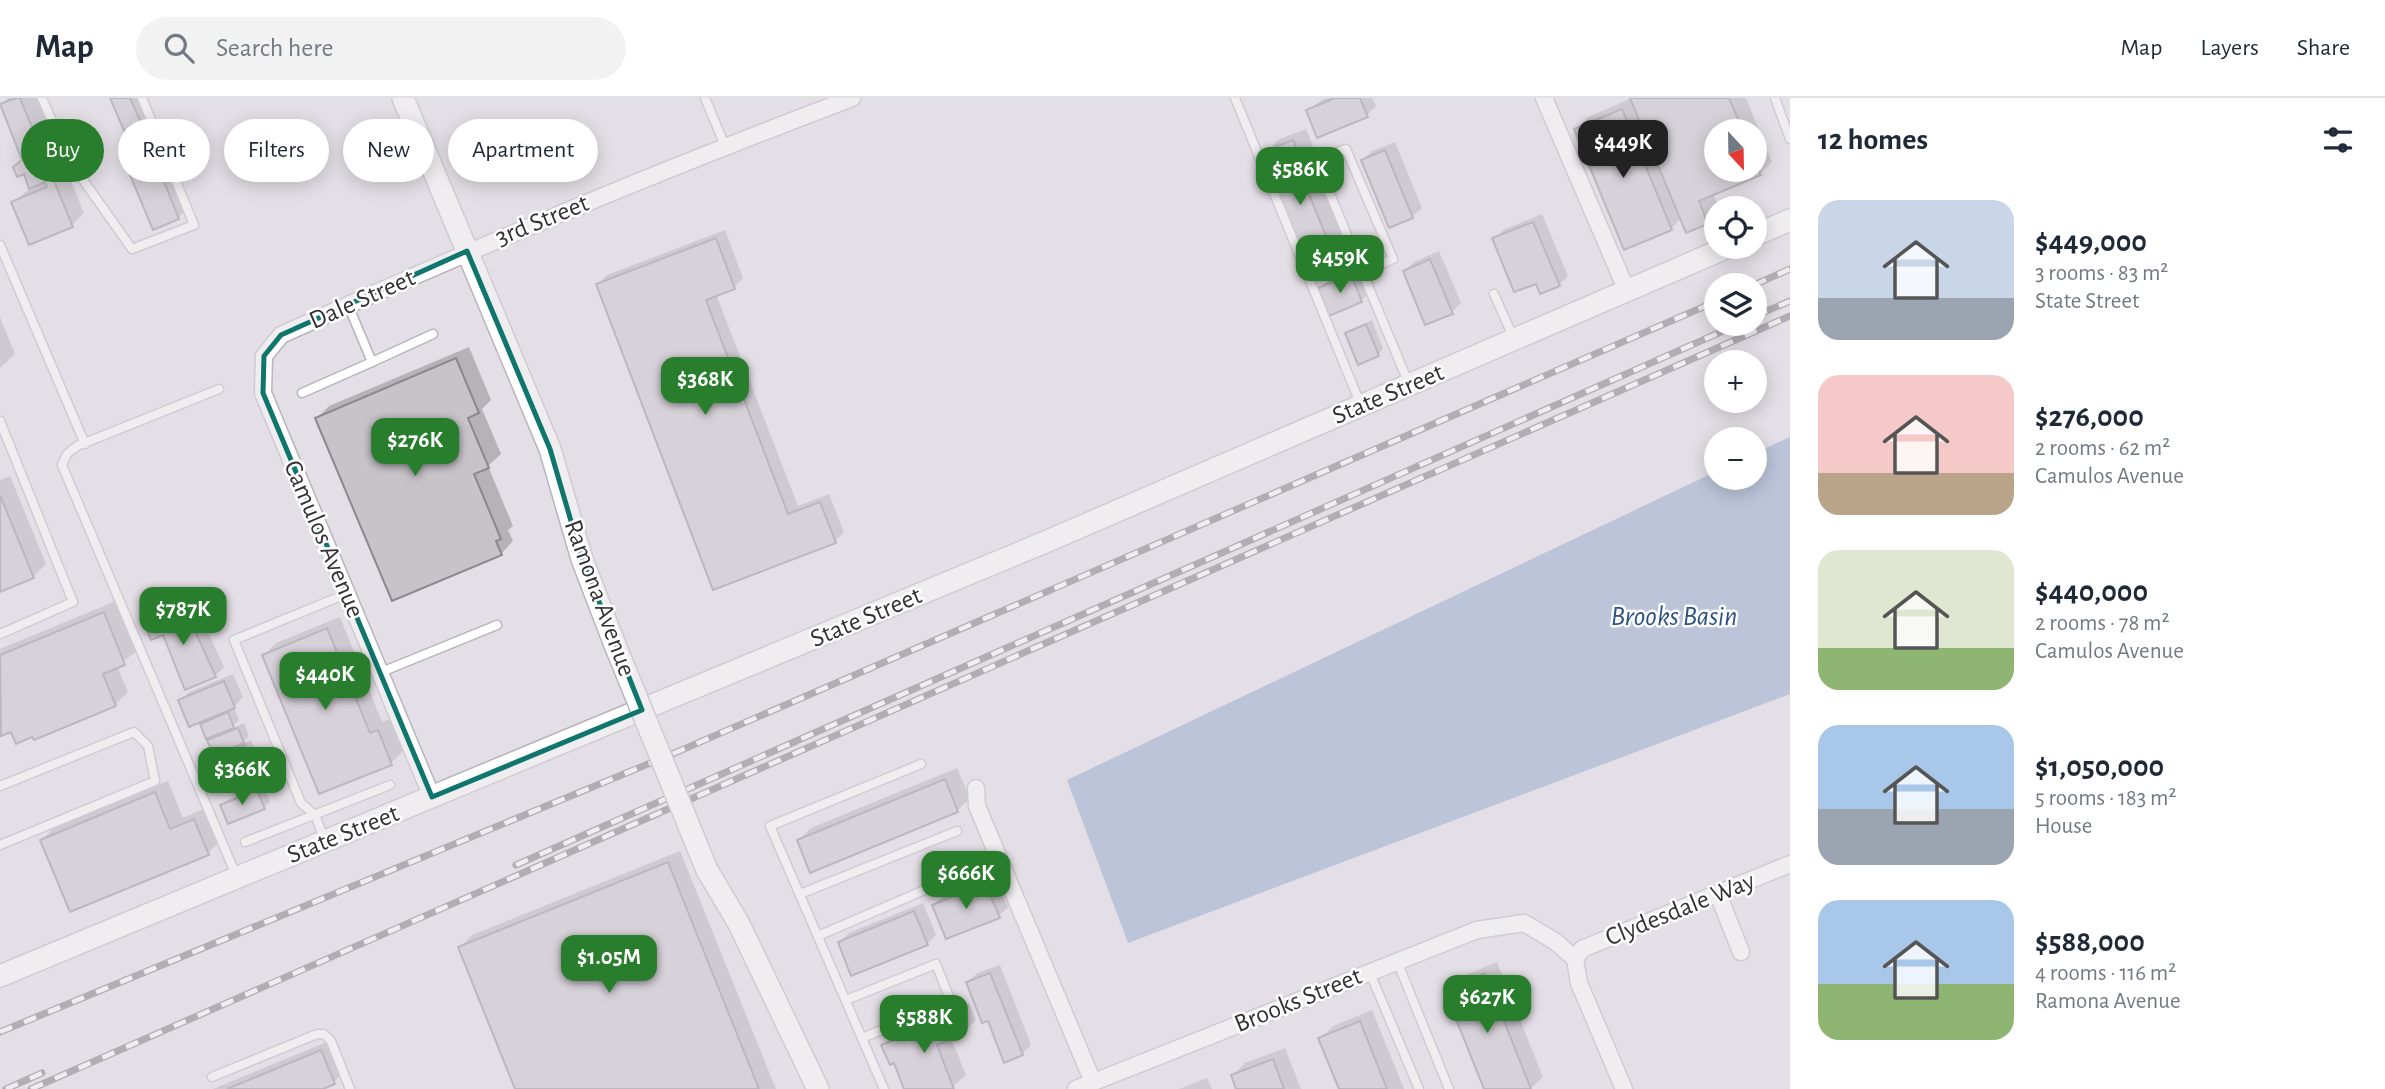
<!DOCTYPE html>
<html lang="en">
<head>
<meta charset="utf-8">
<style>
  :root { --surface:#fff; --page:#f2f2f3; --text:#1f2937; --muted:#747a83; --line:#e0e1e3; --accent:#287e2c }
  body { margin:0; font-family:"Alegreya Sans",sans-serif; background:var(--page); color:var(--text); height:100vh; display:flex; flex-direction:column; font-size:26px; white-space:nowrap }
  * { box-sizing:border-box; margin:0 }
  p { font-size:23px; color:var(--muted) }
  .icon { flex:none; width:38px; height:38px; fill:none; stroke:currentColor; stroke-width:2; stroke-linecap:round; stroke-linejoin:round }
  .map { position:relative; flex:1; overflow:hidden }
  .sheet { display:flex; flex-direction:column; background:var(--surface); width:595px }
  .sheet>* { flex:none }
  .hud { position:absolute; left:21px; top:21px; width:665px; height:63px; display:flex; gap:14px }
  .needle { width:46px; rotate:158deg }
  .buttons { position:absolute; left:1704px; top:21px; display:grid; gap:14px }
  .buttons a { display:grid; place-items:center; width:63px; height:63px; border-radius:50%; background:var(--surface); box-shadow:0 4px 18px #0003; font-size:35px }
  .price { position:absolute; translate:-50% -60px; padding:0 16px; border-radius:14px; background:var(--accent); color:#fff; font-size:23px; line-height:46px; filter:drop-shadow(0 2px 4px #0008) }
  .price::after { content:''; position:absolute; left:50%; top:42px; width:21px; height:16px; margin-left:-10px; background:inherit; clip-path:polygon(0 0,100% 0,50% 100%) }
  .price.on { background:#222; color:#fff }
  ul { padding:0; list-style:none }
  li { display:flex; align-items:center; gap:21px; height:175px; padding:0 28px }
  li span { display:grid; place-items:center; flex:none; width:196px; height:140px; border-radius:21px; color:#555 }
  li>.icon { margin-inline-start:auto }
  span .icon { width:84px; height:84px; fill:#fffc; stroke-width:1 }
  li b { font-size:30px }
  h2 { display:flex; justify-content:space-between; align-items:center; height:84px; padding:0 28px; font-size:30px }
  .pill { padding:0 24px; border-radius:32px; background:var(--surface); box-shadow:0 4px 18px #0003; font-size:24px; line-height:63px }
  .pill.on { background:var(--accent); color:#fff }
  header { display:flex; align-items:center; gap:42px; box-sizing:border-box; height:98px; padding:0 35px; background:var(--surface); border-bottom:2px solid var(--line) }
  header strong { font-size:33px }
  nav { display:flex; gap:38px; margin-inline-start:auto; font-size:24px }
  .search { width:490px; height:63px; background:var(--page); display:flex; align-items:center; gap:18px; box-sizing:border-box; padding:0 24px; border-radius:38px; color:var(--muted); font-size:26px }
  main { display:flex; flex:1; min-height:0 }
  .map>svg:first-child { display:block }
  .water { fill:#8aa5c9 }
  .shadow { fill:#0003; fill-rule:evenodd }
  .building { fill:#c7c3c9; stroke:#8c888e; stroke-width:2 }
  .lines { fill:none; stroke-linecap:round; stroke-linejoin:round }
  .lane-casing { stroke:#b8b4bb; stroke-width:11 }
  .street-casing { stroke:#b8b4bb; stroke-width:19 }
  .secondary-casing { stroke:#b8b4bb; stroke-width:24 }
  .lane { stroke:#fff; stroke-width:8 }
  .street { stroke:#fff; stroke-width:16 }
  .secondary { stroke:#fff; stroke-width:21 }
  .rail-casing { stroke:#757276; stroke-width:7 }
  .rail { stroke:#fff; stroke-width:4.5; stroke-dasharray:13; stroke-linecap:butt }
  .secondary-bridge-casing { stroke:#b8b4bb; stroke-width:24; stroke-linecap:butt }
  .secondary-bridge { stroke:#fff; stroke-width:21 }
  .marked { fill:none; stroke:#0f766e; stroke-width:5; stroke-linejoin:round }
  .labels { text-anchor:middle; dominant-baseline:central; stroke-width:5; stroke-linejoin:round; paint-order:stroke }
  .street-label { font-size:26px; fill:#333134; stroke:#fff }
  .water-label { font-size:28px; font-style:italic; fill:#2d5181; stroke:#fff }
</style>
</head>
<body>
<header>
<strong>Map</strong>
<div class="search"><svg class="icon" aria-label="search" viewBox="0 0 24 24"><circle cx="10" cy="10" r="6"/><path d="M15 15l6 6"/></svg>Search here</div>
<nav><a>Map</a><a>Layers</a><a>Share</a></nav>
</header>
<main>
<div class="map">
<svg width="1790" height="991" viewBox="0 0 1790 991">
  <rect width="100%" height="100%" fill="#e4dfe6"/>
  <path class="water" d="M1790,339V596L1128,845L1067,682L1717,373V380H1755V355Z"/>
  <g class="shadow">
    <path d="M8,0H37L84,115L72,127L13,104L31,90L20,63L23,60L1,7Z"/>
    <path d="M112,0H147L153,14L141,26Z"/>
    <path d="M1325,0H1372L1376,8L1367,17L1308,12Z"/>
    <path d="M1632,0H1746L1772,64L1760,76L1713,95L1719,110L1707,124L1686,133L1681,120L1671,131L1576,31L1588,19ZM1717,33H1755V72H1717Z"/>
    <path d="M1306,31L1321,68L1316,73L1349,152L1336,164L1283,91L1267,53L1279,41Z"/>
    <path d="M1395,44L1422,110L1412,119L1363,62L1372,53Z"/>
    <path d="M161,46L187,111L178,120L127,65L136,56Z"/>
    <path d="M1542,116L1568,178L1559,187L1536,183L1494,141L1503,132Z"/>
    <path d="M725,132L743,180L734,189L716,196L798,408L829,396L844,434L835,443L714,490L598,186L607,177Z"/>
    <path d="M1439,153L1461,205L1452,214L1405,173L1414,164Z"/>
    <path d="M1357,172L1367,197L1361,202L1320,190L1326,184Z"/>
    <path d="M0,219L15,256L0,270Z"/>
    <path d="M1372,222L1383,251L1378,257L1347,235Z"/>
    <path d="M469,249L491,302L482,311L501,356L488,368L513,428L508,432L513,443L501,456L317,320L329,308Z"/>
    <path d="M10,378L46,466L33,479L0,492V382Z"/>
    <path d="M193,501L224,569L215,578L164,535L146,526L155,517Z"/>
    <path d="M116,503L137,553L117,568L128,594L115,607L35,640L12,631L2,636L0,551Z"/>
    <path d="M340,519L382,624L390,621L403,653L391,665L264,557L276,545Z"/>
    <path d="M233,576L243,599L234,609L239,622L231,631L244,625L249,638L241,646L251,642L256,655L250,660H217L225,651L210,643L218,635L202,626L209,619L180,603L189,594Z"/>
    <path d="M957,670L970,700L957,713L799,742L811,730Z"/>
    <path d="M168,683L183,720L206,710L220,743L208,755L42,742L54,730Z"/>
    <path d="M263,687L270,704L264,709L222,707L228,702Z"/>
    <path d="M680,753L776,991H517L460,849L472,837Z"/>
    <path d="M994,777L1008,809L999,818L947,839L934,807L943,798Z"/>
    <path d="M923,805L936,837L927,846L840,844L849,835Z"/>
    <path d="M1497,864L1543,979L1530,991H1486L1446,892L1459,880Z"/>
    <path d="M1000,867L1031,947L1022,956L989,921L968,885L977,875Z"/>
    <path d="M969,905L976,922L964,934L951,940L966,977L950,991H906L895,963L883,947L896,935Z"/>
    <path d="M1372,912L1404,991H1340L1320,941L1333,928Z"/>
    <path d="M334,941L346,972L334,984L318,991H213Z"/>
    <path d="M1285,950L1301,991H1238L1233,977L1245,965Z"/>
    <path d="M1207,980L1212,991H1179Z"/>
  </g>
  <g class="building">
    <path d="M16,0H20L73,129L29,147L11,104L47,89L45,84L29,91L24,76L17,79L13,69L22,62L0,6Z"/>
    <path d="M110,0H130L142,27L125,35Z"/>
    <path d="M1335,0H1360L1368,19L1317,40L1306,12Z"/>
    <path d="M1630,0H1729L1743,33H1717V72H1755V64L1761,77L1699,103L1708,126L1686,135Z"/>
    <path d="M1622,11L1672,132L1624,152L1574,31Z"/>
    <path d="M1293,42L1310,82L1304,84L1337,165L1311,177L1277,94L1281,92L1265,53Z"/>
    <path d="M1385,52L1413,120L1389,130L1361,62Z"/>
    <path d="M152,54L179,121L153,132L125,65Z"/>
    <path d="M1533,124L1560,188L1540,196L1536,186L1514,194L1492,140Z"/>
    <path d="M716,140L735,191L706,202L788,416L820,404L836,445L713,492L596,186Z"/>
    <path d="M1430,161L1453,216L1425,227L1403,173Z"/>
    <path d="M1351,176L1362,204L1329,218L1318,190Z"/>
    <path d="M1366,226L1379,258L1358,267L1345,235Z"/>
    <path d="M456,260L479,315L468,320L489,370L474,376L501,441L496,443L502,457L392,503L315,320Z"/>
    <path d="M0,397L34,480L0,494Z"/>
    <path d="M184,509L216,579L185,592L163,537L151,542L144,525Z"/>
    <path d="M104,514L125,567L103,576L116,608L34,642L32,639L16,646L11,634L1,638L0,557Z"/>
    <path d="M327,530L370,635L378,632L392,667L319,696L262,557Z"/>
    <path d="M224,583L235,610L189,629L178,602Z"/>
    <path d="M228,614L234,630L206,641L200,626Z"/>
    <path d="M238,630L244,645L214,658L207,642Z"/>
    <path d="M245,647L251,662L221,674L215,659Z"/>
    <path d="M945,681L958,714L810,775L797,742Z"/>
    <path d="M257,692L265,711L228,726L220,707Z"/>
    <path d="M155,694L170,731L194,721L209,757L70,814L40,742Z"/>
    <path d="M668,764L759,991H515L458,849Z"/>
    <path d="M985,785L1000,820L946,841L932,807Z"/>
    <path d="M914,813L928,847L851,878L838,844Z"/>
    <path d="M990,875L1023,957L1004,965L988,923L982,925L966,884Z"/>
    <path d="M1485,875L1531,991H1484L1444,891Z"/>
    <path d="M957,916L965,936L937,947L954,991H904L894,965L890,967L881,947Z"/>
    <path d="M1360,923L1387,991H1339L1318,940Z"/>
    <path d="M321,952L335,986L323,991H227Z"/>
    <path d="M1273,961L1284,991H1236L1231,977Z"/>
  </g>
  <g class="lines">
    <defs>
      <g id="lane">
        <path d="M42,0L69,62L132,151L194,127L142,0"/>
        <path d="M705,0L725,48"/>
        <path d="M1235,0L1360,305"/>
        <path d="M1775,0L1790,41"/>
        <path d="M0,147L85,346"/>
        <path d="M1365,173L1393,161L1346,51L1316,62L1408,284"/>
        <path d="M1494,196L1514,241"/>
        <path d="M372,264L433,236"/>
        <path d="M219,291L77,348L67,356L62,367L236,777"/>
        <path d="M302,295L372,264L348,207"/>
        <path d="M0,323L73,504L0,536"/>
        <path d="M379,575L497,527"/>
        <path d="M0,688L134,634L148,648L155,683L0,747"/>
        <path d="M324,740L315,717L301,705L234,542L346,496"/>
        <path d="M245,744L390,687"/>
        <path d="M800,796L957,733"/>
        <path d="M818,838L973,771"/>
        <path d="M1397,863L1449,991"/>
        <path d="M1370,875L1419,991"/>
        <path d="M846,902L936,866L951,904L862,940"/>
        <path d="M212,979L317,936H324L331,943L350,991"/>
        <path d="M884,991L770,728L921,666"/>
      </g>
      <g id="street">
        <path d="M1544,0L1627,193"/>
        <path d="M976,690L977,708L1093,984"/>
        <path d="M432,699L263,295L264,258L281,237C469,152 659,73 852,0"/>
        <path d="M1718,796L1741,854"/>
        <path d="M1575,861L1582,851L1790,766"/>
        <path d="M1575,861L1579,885L1624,991"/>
        <path d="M1076,991L1477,832L1524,825L1556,844L1575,861"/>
      </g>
      <g id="secondary">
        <path d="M403,0L550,351L582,461L615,547"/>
        <path d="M1755,137L1790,122"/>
        <path d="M707,772L739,826L818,991"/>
        <path d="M0,878L1043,445L1728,149"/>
      </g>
    </defs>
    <use href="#lane" class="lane-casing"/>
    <use href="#street" class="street-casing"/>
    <use href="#secondary" class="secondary-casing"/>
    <use href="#lane" class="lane"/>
    <use href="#street" class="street"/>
    <use href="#secondary" class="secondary"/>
    <defs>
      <g id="rail">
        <path d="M1754,187L1790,171"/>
        <path d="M1755,218L1790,203"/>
        <path d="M516,767L1739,226"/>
        <path d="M0,934L677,654L1717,203"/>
        <path d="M6,991L42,975"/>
        <path d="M31,991L1790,218"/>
      </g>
    </defs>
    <use href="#rail" class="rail-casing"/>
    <use href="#rail" class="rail"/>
    <defs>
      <path id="secondary-bridge" d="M615,547L707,772"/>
    </defs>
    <use href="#secondary-bridge" class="secondary-bridge-casing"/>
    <use href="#secondary-bridge" class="secondary-bridge"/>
  </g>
  <path d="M0 0H1790V991H0ZM467,153L550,351L582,461L642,612L432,699L263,295L264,258L281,237Z" fill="#e4dfe6" fill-opacity=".55" fill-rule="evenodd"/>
  <path class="marked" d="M467,153L550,351L582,461L642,612L432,699L263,295L264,258L281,237Z"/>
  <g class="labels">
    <g class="street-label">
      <text transform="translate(542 122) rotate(-22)">3rd Street</text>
      <text transform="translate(362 201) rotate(-24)">Dale Street</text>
      <text transform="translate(1388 296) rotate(-23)">State Street</text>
      <text transform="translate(324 441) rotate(67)">Camulos Avenue</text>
      <text transform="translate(600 500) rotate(70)">Ramona Avenue</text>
      <text transform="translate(866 519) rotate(-23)">State Street</text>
      <text transform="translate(343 736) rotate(-22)">State Street</text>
      <text transform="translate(1680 811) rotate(-22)">Clydesdale Way</text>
      <text transform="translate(1298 902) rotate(-22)">Brooks Street</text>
    </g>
    <g class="water-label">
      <text x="1674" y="519">Brooks Basin</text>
    </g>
  </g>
</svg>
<div class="buttons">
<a><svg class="needle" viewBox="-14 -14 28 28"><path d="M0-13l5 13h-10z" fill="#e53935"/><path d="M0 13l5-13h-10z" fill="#747a83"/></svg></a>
<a><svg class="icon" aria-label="locate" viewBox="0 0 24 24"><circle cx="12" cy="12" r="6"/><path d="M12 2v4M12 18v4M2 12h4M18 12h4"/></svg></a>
<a><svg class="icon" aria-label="layers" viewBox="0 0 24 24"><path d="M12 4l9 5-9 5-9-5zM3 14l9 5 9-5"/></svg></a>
<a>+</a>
<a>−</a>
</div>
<b class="price on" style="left:1623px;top:82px">$449K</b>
<b class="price" style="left:1300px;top:109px">$586K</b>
<b class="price" style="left:1340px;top:197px">$459K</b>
<b class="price" style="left:705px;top:319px">$368K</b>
<b class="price" style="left:415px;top:380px">$276K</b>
<b class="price" style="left:183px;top:549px">$787K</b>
<b class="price" style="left:325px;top:614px">$440K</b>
<b class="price" style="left:242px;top:709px">$366K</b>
<b class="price" style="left:966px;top:813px">$666K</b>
<b class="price" style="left:609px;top:897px">$1.05M</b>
<b class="price" style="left:1487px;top:937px">$627K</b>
<b class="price" style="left:924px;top:957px">$588K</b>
<div class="hud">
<a class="pill on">Buy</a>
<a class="pill">Rent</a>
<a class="pill">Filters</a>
<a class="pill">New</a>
<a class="pill">Apartment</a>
</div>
</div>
<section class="sheet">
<h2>12 homes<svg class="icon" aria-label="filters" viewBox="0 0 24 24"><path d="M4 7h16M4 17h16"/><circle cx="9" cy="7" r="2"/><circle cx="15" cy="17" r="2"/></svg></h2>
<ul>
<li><span style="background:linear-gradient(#c9d6e8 70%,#9aa5b1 0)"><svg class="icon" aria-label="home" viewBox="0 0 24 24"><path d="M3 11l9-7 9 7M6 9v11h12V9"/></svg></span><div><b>$449,000</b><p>3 rooms · 83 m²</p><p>State Street</p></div></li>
<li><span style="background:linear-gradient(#f6c9c9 70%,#b9a48a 0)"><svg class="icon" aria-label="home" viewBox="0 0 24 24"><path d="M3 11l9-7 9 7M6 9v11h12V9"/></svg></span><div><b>$276,000</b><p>2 rooms · 62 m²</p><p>Camulos Avenue</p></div></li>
<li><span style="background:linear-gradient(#dfe7d0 70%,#8fb573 0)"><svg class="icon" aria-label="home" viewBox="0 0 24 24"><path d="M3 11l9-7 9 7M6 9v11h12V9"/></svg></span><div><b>$440,000</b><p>2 rooms · 78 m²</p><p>Camulos Avenue</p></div></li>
<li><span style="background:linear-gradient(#a9c7e8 60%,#9aa5b1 0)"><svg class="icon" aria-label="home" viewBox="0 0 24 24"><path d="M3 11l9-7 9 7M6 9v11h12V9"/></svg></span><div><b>$1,050,000</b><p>5 rooms · 183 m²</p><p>House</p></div></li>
<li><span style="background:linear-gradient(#a9c7e8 60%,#8fb573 0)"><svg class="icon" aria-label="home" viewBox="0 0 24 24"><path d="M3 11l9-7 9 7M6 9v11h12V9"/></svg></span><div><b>$588,000</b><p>4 rooms · 116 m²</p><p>Ramona Avenue</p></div></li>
</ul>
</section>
</main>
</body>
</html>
